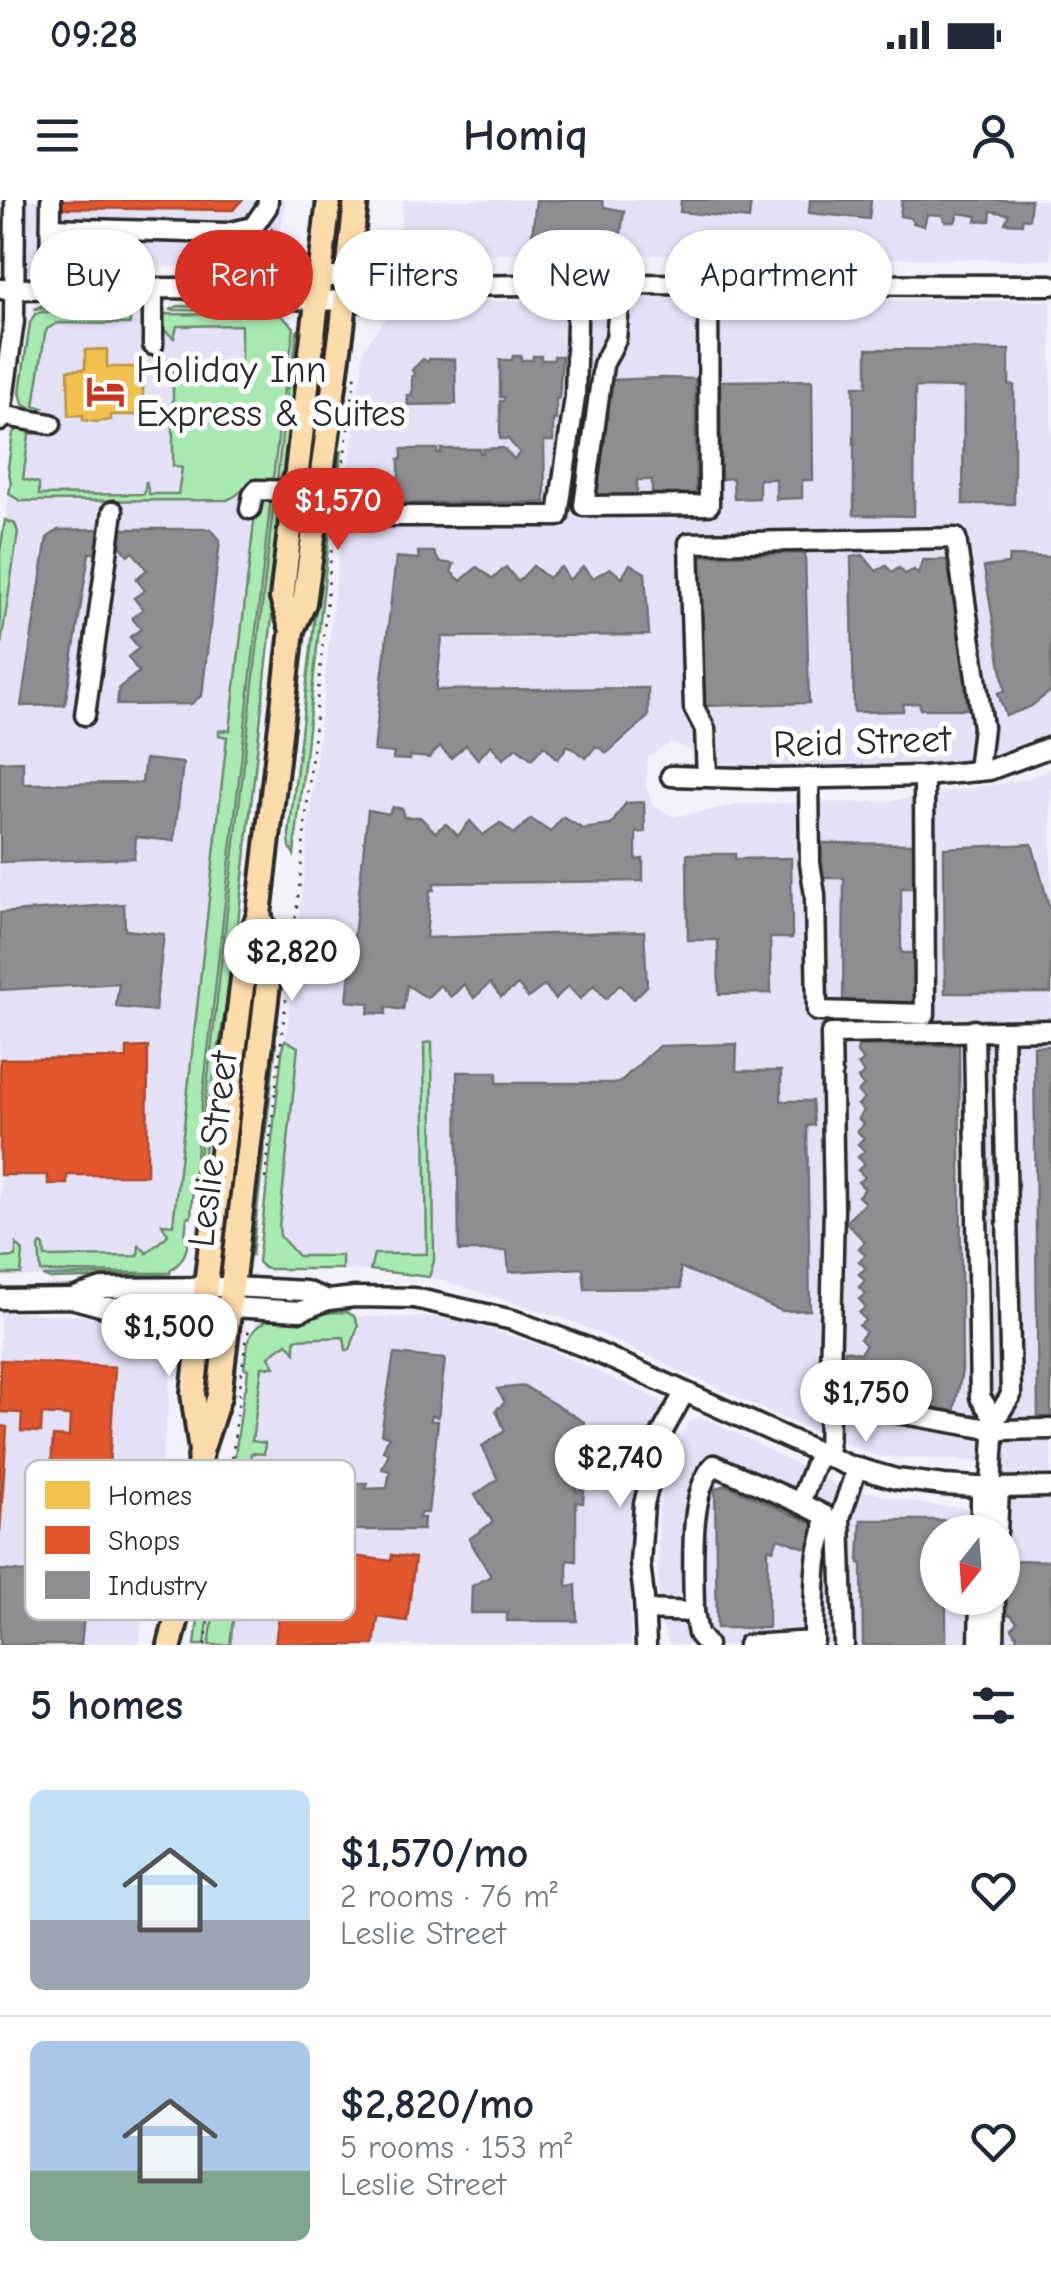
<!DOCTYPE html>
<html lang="en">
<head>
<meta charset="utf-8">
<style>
  :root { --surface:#fff; --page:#f6f6f7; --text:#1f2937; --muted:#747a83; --line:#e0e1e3; --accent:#d93025 }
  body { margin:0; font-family:"Comic Neue",sans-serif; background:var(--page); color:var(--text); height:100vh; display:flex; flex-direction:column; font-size:38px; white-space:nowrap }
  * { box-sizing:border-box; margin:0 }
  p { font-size:32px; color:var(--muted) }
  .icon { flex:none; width:55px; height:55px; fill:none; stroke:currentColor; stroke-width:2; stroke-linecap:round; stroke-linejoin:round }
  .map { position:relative; height:1445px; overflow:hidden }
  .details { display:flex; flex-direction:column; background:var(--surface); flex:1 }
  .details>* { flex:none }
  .hud { position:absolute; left:30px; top:30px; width:992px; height:90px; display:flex; gap:20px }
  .needle { width:65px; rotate:197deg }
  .tools { position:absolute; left:920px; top:1315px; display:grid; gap:20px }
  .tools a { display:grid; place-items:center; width:100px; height:100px; border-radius:50%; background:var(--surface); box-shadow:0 2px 8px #0004; font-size:50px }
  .price { position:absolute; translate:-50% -85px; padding:0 22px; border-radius:35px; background:#fff; color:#222; font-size:32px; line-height:65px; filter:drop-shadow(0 2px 5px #0008) }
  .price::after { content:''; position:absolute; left:50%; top:60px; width:30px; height:22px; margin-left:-15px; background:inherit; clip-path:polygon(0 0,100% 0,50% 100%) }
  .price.current { background:var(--accent); color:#fff }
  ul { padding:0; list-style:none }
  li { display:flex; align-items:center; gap:30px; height:250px; padding:0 30px }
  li+li { border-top:2px solid var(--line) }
  li span { display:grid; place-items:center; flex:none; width:280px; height:200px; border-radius:15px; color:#555 }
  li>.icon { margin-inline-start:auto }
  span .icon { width:120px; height:120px; fill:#fffc; stroke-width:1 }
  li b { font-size:42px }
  h2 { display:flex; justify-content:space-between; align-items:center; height:120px; padding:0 30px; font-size:42px }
  .tag { padding:0 35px; border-radius:45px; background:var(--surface); box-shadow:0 2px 8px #0004; font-size:35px; line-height:90px }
  .tag.current { background:var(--accent); color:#fff }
  .status { display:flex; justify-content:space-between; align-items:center; height:70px; padding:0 50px; background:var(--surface); direction:ltr }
  .status svg { height:28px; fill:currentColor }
  header { display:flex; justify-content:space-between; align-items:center; height:130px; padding:0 30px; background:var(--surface); font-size:45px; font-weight:600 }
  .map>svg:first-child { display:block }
  .built { fill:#e4e0f6; fill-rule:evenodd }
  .green { fill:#a8e9b2; stroke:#6a8a6e; stroke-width:2.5 }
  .homes { fill:#f2c14e; stroke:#b69444; stroke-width:2.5 }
  .shops { fill:#e4572e; stroke:#ac4a2d; stroke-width:2.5 }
  .industry { fill:#8d8d92; stroke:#707073; stroke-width:2.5 }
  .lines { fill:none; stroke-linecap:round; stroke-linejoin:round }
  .minor-casing { stroke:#2b2b2b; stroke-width:25 }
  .major-casing { stroke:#2b2b2b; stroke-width:30 }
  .path { stroke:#2b2b2b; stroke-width:2.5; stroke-dasharray:2.5 8; stroke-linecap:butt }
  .minor { stroke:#fff; stroke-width:18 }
  .major { stroke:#fddcac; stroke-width:22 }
  .labels { text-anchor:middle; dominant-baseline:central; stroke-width:10; stroke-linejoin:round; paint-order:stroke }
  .poi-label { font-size:38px; fill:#2b2b2b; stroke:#fff; text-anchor:start }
  .street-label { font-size:38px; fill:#2b2b2b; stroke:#fff }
  .key { fill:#fff; stroke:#bfbfbf; stroke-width:2.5 }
  .key-label { font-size:28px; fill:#2b2b2b }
</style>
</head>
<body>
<div class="status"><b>09:28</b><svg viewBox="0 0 49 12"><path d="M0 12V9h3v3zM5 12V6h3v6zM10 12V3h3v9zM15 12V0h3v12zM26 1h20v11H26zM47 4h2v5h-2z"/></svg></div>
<header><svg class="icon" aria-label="menu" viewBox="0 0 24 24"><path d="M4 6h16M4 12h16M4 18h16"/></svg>Homiq<svg class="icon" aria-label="person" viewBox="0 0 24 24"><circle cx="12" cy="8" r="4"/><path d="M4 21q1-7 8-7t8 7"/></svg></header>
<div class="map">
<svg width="1051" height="1445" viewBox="0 0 1051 1445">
  <rect width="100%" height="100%" fill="#f3f1fb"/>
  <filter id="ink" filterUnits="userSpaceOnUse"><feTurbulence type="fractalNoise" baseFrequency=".01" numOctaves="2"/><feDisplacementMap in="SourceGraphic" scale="20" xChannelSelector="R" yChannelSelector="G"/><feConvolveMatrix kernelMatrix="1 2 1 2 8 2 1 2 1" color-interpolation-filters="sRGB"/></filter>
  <g filter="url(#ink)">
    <g class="built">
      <path d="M0,0H285L276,62L23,72H0Z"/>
      <path d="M403,0H1051V60L399,52Z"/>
      <path d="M595,97L1051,101V535L1038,545L963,566L727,567L671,542L648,558L646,585L652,605L674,617L742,604L884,602L1027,579L1051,568V1445H670L660,1422L658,1370L659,1307L670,1262L687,1223L699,1217L709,1220L839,1286L928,1305L994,1310L1004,1263L877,1256L792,1222L567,1119L435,1078L375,1071L261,1067L342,324L364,147L396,106ZM938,1332H1002V1398H938Z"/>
      <path d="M285,121L234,527L172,1076L0,1077V355L33,123Z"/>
      <path d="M0,1112L173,1120L169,1200L139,1445H0Z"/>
      <path d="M261,1116L431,1117L465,1122L535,1143L664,1202L646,1243L629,1324L631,1445H218L254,1128Z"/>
    </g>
    <g class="green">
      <path d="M48,103L128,105L135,108L34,109Z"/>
      <path d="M178,106L273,107L285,109L280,112L170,110Z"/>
      <path d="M42,112H130V124L58,123L47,129L45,134L34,206L43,208L37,211L23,204L20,192L30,123L35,114Z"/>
      <path d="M164,114L280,115L294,127L289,164L285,181L273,279C242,280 248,292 227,300L21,301L9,294L11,283L8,267L13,233C20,226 34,226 42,233L29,234L23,279L39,283V295L144,294L146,281L149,294H178L182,268L173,266V168L161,167L160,153L162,152L164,165L241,163V125L177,126L174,138L163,129L162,120Z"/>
      <path d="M303,128L287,271L277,279L288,182L293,164L297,131Z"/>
      <path d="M342,250L330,330L294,655L290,647L289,635L325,330Z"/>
      <path d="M267,299H271L193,983L191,1017H187L185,1037L189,1038C187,1051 183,1063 171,1069L170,1073L41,1072L39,1047L41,1044L44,1046L45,1057L138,1056L139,1045L147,1053L168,1035L162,1024L173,1025L227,537L219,535V531L230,530L255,314L260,301Z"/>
      <path d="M274,300L280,306L283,318L233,767L211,891L199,997L197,995L196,983Z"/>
      <path d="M5,320L15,324L18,332L0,451V351Z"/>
      <path d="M273,837L276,843L252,1055H246L259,932Z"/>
      <path d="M285,840L298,847L279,1027L280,1036L298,1056H342V1069H270L264,1068L258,1062L283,844Z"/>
      <path d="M432,842L434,1061L429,1077L370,1070L374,1054H427L424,843Z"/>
      <path d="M16,1044L23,1051L21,1074H0V1058L16,1057Z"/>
      <path d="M148,1074L171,1076L50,1079L43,1076Z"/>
      <path d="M346,1112L354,1116L358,1126L350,1150H346L344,1137L295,1139V1152L287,1143L269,1156L275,1167H262L252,1241L265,1243L264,1254L251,1253L242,1334L255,1337L254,1348L242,1347L230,1445H209L244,1190L246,1189L248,1169L244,1168C247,1149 246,1131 265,1122V1115Z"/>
      <path d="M221,1302L223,1303L205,1445H195L198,1420Z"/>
    </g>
    <path class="homes" d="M107,149V167H143V215H111V220L97,222L83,220V215L69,216L68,170L85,169V150Z"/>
    <g class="shops">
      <path d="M61,0H242L233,10L61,8Z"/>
      <path d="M148,847L147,975H67V984H48V975H0V859L127,858V848Z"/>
      <path d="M0,1160L115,1167L108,1284H100L96,1338L47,1335L53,1236L69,1237L70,1216L42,1214L41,1232L21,1231L22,1213L0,1212Z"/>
      <path d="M0,1226L7,1227L0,1332Z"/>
      <path d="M337,1354L391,1361L392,1355L415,1358L407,1421L378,1417L374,1445H275L286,1357L337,1361Z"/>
    </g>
    <g class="industry">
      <path d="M536,0H602L604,7L624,11L620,41L578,34L576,44L532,37Z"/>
      <path d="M681,0H751L749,19L680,12Z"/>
      <path d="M810,0H871L869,19L809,13Z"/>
      <path d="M902,0H1031L1029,19L1022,18V24L1005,23L1009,14L991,11L990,21H976L977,16L958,13L955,22H945L942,15L927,14L924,26L913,23L911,18L900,16Z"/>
      <path d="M867,149L1009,150V185H1014V304H963L964,188L915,187L914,316L854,315V186H867Z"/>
      <path d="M513,156H521V160H533V156H541V160H554V156H562L559,198L556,199V220H553V241H544L545,302L397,303L396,277H399V259H402V249H437V253H441V249H480V253H483V249L503,248L514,259L520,253L508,239H500V201H504V197H500V160H512Z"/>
      <path d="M423,159L428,162L429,159H455L456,204L408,205L407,195H412V176H415L412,170Z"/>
      <path d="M662,178L695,179L696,297H652V280H637V297H593L608,180Z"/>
      <path d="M812,180L813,280H802V298L776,299V279H759V298L734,299L733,278L721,279L720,181Z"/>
      <path d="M100,329V353H89L65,505L21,506L47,338L58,330Z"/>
      <path d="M118,329H211L220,340L202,495L191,504L117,505L119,488L139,472L128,457L139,448L130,437L141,429L132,418L143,409L134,398L145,390L136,379L147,370L133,352L128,355L118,343Z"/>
      <path d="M418,352H434L439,362L454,364L451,372L461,381L477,367L493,379L506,367L518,382L533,366L548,378L561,367L569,380L583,367L593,378L610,368L622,378L630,364L645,373L649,435L442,437L436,490L648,488V517L607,553L596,546L586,558L568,545L558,559L544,545L532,559L516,547L503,559L491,545L478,559L466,545L451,558L440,547L429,558L410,556V560L393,559L394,553L374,551L396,357L419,359Z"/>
      <path d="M805,353L809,503L701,506L696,356Z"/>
      <path d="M863,355L876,371L886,366L892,372L899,368L905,374L914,370L918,374L923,360H953L972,488L965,487L967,509H920V503L903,504V511L854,512L851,357Z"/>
      <path d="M1009,356L1049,357L1051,365V400L1048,401L1051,408V491L1030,507L1006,516L998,493L1005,491L984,367L1008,364Z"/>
      <path d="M145,559L183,563L174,641L136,637L134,658L0,662V562L23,561V584L142,583Z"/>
      <path d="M644,602L645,632L636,633V660L643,659V681L434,683V690H430L426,738L644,731L647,786L634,799L620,784L606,799L594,785L580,799L568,786L555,799L545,785L528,798L518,785L501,797L490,783L474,798L464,784L451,797L440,785L427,798L407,785L403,810L386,807V814L368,813L370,803L347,801L368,610L389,614L392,607L403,609V617H420L435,632L446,624L458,636L470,621L483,635L500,623L514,634L531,619L550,632L563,617L583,629L611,625L626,603Z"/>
      <path d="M818,643L916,644V688H901V753H917V804L843,803L844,678H817Z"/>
      <path d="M1032,644L1051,714V793H945L944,648Z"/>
      <path d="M687,654H735V659L791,658L792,738H770L771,793L719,794L718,740H688Z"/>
      <path d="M124,704L125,730L164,734L155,811L116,807L119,783L0,790V713Z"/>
      <path d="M737,844L736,871H781V901H812L814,925L807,926L810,1110L782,1111L680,1067L681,1088L585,1089L583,1068L509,1072L507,1051H459L457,872H497V883H619L659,846Z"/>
      <path d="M959,845L962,1171L954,1212L838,1189L845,1150L860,1153L866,1145L860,1139L866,1132L859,1126L866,1120L859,1113L866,1107L859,1099L866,1094L859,1087L865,1081L859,1074L866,1068L859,1061L866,1055L859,1048L865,1042L846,1022L865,1003L858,996L865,989L858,982L865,977L858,970L865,964L858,957L865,951L858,944L864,938L857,931L864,924L858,918L864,911L858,905L864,899L858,892L864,886L858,879L864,873L858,865L864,860L857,853L858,846Z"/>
      <path d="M1034,846H1051V1217L1038,1218Z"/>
      <path d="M394,1154L445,1159L438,1217L432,1215L430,1221H438L428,1313H421L418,1318H424L423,1330H327L328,1323L321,1321V1328L287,1329L286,1295H291V1275H330L329,1278H347V1283H367L366,1289L387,1288L390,1271L382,1269L389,1253L383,1251L389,1236L381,1234Z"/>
      <path d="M524,1186L584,1222V1266L575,1267L576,1291L584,1290L583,1303L576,1302V1361L567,1360V1386L576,1385L577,1421H507V1413H471L472,1386L491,1376L469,1339L493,1322L475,1295L498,1279L482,1246L505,1231L496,1210L505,1202L497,1189Z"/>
      <path d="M726,1285L818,1326L808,1349L778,1338L773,1350L768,1348V1428H717L715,1289Z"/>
      <path d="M861,1320H946V1332H938V1398H946V1445H863L862,1364L859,1363Z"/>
      <path d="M1007,1360L1051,1361V1445H1014L1017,1436L1012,1428L1017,1422L1011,1415L997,1414L1002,1394H1008Z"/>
      <path d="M0,1370L88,1377L81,1445H0Z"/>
    </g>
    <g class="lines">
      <defs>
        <g id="minor">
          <path d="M51,28L226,33L253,27L267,7L268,0"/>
          <path d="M621,84L616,139L603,165L584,306L709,305L708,84"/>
          <path d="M153,88V145"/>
          <path d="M181,88L234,79L295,77H406L463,86L578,84L1051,85"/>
          <path d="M0,89L181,88L233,97L345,101H404L453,89"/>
          <path d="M50,89L51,0"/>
          <path d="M0,215L51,224"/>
          <path d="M0,221L14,121L15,0"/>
          <path d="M250,309L253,295L257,290L296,291"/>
          <path d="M384,316H558L575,197L578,84"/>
          <path d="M85,515L113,311"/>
          <path d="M671,576L775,579L924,576L989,570L1051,547"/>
          <path d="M707,576L705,529L694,508L689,343L956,338L983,527L978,571"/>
          <path d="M809,578L810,663L815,695L817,811L925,814L924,576"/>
          <path d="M974,830L980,1197L995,1220"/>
          <path d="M72,1098L102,1088L232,1087L305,1091L328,1100"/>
          <path d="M0,1099L71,1098L104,1107H230L301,1111L328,1100L355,1097L414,1098L513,1120L585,1147L847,1265L896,1279L944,1285L994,1288L1051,1287"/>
          <path d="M829,1201L995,1230L1051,1229"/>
          <path d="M828,1257L834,1009L831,834L1051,830"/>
          <path d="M991,1288L995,1220L1011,1195L1003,831"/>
          <path d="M981,1332V1287"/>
          <path d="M997,1332L999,1288"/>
          <path d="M645,1410L694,1412C694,1374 687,1293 714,1265L800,1303L819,1253"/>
          <path d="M694,1412L698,1434L707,1445"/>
          <path d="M646,1445L644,1398L640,1363L644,1304L662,1233L684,1193"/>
          <path d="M748,1445L814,1441C814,1414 814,1387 817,1361C819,1341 826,1337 824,1315L800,1303"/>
          <path d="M844,1445L840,1318L857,1267"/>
          <path d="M979,1445L980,1398"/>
          <path d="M994,1445L995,1398"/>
        </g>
        <g id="major">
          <path d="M292,430L282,398L329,0"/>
          <path d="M201,1251L193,1193L247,745L259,715L292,430L304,403L342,128L356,0"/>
          <path d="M170,1445L179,1410L201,1251L219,1196L272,750L259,715"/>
        </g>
      </defs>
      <use href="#minor" class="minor-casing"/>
      <use href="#major" class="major-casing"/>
      <g class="path">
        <path d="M271,27L295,55V60"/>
        <path d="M338,303L356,172"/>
        <path d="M265,979L299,690L332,346"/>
        <path d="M205,1445L227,1304L246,1136L253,1125"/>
      </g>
      <use href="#minor" class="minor"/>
      <use href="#major" class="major"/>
    </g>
  </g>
  <defs>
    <symbol id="hotel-bare" viewBox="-9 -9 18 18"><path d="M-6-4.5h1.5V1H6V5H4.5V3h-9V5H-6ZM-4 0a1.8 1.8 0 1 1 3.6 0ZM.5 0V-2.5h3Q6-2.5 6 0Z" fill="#c8321e" stroke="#fff" stroke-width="2.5" paint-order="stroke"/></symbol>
  </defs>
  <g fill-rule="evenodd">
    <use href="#hotel-bare" x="78" y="164" width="55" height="55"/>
  </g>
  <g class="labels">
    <g class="poi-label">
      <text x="136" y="170">Holiday Inn<tspan x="136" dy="44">Express &amp; Suites</tspan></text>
    </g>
    <g class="street-label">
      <text transform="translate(862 542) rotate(-2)">Reid Street</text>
      <text transform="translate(213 949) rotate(-83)">Leslie Street</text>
    </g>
  </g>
  <rect x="25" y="1260" width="330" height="160" rx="15" class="key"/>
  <rect x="45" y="1281" width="45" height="28" fill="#f2c14e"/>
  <rect x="45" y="1326" width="45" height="28" fill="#e4572e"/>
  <rect x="45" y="1371" width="45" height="28" fill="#8d8d92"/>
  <g class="key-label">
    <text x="108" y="1305">Homes</text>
    <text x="108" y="1350">Shops</text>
    <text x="108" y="1395">Industry</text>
  </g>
</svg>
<div class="tools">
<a><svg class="needle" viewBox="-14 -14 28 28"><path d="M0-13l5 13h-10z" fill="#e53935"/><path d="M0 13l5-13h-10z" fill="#747a83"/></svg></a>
</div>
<b class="price current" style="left:338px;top:353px">$1,570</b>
<b class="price" style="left:292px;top:804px">$2,820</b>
<b class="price" style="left:169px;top:1179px">$1,500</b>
<b class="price" style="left:866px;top:1245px">$1,750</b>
<b class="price" style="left:620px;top:1310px">$2,740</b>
<div class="hud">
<a class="tag">Buy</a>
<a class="tag current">Rent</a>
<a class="tag">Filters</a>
<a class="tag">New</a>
<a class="tag">Apartment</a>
</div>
</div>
<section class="details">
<h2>5 homes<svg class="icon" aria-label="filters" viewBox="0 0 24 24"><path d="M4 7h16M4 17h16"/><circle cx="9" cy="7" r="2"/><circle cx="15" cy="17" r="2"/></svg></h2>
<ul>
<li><span style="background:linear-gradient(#bfe0f5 65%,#9aa5b1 0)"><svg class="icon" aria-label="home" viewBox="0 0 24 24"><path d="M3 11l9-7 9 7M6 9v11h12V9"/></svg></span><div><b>$1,570/mo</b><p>2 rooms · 76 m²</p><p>Leslie Street</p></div><svg class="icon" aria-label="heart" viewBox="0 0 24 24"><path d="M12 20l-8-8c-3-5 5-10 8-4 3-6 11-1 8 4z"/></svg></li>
<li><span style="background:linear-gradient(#a9c7e8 65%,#7fa58c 0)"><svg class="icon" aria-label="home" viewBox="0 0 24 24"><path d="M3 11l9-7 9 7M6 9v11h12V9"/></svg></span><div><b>$2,820/mo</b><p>5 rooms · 153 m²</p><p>Leslie Street</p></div><svg class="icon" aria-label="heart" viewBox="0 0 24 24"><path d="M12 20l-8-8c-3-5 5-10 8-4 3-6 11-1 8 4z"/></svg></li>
</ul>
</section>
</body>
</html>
